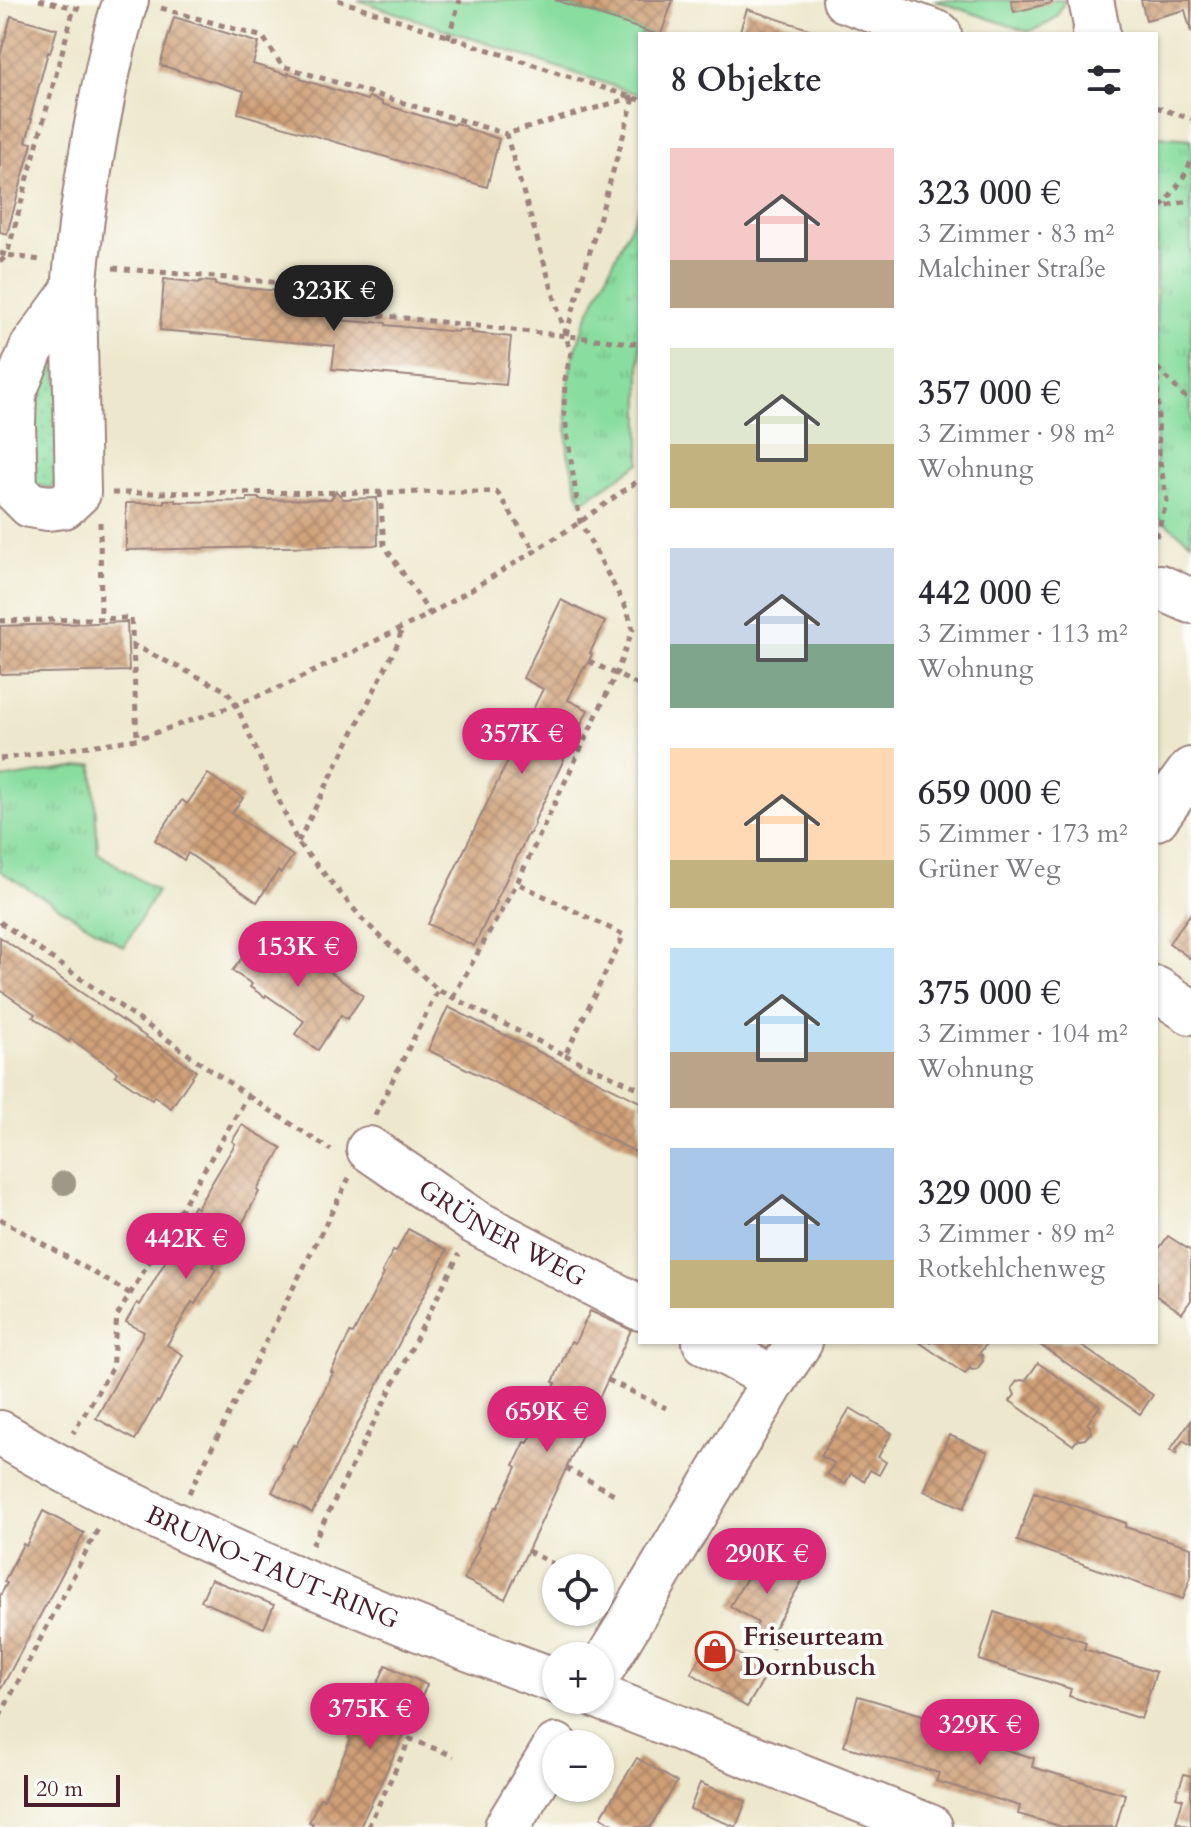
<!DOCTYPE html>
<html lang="de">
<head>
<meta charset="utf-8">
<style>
  :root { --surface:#fff; --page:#f7f7f7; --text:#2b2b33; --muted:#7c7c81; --accent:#db2777 }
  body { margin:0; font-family:Cardo,serif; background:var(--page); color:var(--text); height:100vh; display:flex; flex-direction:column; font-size:30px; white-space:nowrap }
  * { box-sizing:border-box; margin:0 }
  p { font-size:26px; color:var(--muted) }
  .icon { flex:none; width:44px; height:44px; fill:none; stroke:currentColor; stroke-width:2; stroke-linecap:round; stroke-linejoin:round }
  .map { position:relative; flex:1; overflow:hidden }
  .drawer { position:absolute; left:638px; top:32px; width:520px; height:1312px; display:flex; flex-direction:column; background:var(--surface); border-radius:0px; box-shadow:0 2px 6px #0004 }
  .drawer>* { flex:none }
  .controls { position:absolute; left:542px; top:1554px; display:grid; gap:16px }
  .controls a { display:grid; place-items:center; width:72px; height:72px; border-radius:50%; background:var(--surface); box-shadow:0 2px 6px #0004; font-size:40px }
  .scale { position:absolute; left:24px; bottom:20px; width:96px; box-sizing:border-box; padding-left:8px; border:4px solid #4a1f2b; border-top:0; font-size:22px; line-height:28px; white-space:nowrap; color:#4a1f2b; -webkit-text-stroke:6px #fdfcf7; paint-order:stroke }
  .price { position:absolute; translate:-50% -68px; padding:0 18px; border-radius:28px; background:var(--accent); color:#fff; font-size:26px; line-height:52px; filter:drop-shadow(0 2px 4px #0008) }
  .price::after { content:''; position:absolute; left:50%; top:48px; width:24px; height:18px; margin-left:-12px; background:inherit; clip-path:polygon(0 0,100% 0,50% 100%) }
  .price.on { background:#222; color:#fff }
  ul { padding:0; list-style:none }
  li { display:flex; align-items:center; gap:24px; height:200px; padding:0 32px }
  li span { display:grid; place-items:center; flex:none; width:224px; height:160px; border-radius:0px; color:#555 }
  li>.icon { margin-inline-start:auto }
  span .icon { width:96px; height:96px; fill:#fffc; stroke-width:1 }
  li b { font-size:34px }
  h2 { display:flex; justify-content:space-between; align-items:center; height:96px; padding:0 32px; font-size:34px }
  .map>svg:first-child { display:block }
  .grass { fill:url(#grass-dots); stroke:#697e65; stroke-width:2 }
  .park { fill:url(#park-tufts); stroke:#697e65; stroke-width:2 }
  .garden { fill:#88dd9f; stroke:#697e65; stroke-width:2 }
  .building { fill:url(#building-cross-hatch) }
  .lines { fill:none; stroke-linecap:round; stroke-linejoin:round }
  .minor-casing { stroke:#9c847c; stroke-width:48 }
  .path { stroke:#9c847c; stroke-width:5; stroke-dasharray:6 6; stroke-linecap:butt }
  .minor { stroke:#fff; stroke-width:44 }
  .tree { fill:#9e9987 }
  .labels { text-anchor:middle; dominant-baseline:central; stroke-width:8; stroke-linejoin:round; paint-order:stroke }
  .street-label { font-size:26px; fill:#4a1f2b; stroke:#fdfcf7 }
  .poi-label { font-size:26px; font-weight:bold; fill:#4a1f2b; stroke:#fdfcf7; text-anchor:start }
</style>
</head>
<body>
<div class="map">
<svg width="1191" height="1827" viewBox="0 0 1191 1827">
  <defs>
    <pattern id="grass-dots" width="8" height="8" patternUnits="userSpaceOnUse" patternTransform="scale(2)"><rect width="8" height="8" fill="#88dd9f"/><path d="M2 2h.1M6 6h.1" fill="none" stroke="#77bd89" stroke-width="1.8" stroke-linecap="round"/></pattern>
    <pattern id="park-tufts" width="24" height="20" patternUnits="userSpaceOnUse" patternTransform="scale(2)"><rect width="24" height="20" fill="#88dd9f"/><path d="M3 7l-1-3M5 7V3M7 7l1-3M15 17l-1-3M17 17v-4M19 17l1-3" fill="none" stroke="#77bd89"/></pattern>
    <pattern id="building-cross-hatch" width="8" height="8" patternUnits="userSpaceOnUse" patternTransform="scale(2)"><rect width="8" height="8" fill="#cfa078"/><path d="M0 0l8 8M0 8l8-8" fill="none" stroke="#aa8263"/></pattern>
  </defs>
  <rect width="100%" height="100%" fill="#fdfcf7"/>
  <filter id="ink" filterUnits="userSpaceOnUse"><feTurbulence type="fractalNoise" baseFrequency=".0125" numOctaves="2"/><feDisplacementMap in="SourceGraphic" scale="16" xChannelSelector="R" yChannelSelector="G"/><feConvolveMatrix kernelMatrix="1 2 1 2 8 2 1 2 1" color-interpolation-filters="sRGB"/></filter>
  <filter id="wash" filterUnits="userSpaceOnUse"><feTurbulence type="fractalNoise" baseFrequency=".006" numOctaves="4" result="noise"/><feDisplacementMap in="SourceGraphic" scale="32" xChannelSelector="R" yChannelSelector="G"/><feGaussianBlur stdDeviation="1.8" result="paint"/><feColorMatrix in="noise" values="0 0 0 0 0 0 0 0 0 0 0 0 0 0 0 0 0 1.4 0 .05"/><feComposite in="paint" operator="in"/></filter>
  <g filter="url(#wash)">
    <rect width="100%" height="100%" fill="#ede8cd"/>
    <path class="grass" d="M55,352L65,475L52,488L34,485L29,394Z"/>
    <g class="park">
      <path d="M1156,136L1191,139V542L1156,516Z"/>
      <path d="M640,206V463L581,503L568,453L566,397L571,364L585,321Z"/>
      <path d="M93,765L98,853L157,891L124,947L0,871V779Z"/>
    </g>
    <g class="garden">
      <path d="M358,0H553L655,34H640V95Z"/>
      <path d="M934,0H1065L1057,16L1047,24L1028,32Z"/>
    </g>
    <g id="blocks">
      <g class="building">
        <path d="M555,0H673L661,34H655Z"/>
        <path d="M1011,0H1052V3L1014,12Z"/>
        <path d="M1141,0H1191V32L1185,10L1146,20Z"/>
        <path d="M747,9L821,33V34H739Z"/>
        <path d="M11,16L57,29L50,53L48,52L30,119H32L26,142L32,143L7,234L0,232V56Z"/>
        <path d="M174,17L259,43L253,64L288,75V73L301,77L300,79L367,100L369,97L382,102V104L422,116L454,125L455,123L465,126L466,128L499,139L487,187L238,113L244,91L160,65Z"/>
        <path d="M164,279L200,283V281L215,282V285L288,292V291L302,292V294L339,298L337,320L373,323V321L386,323V325L458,332V330L472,331V333L511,337L506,385L332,369L335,346L160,330Z"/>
        <path d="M336,491L343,499L377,498L378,545L126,550V503H164V500H176V502L247,501V498H259V500L331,499Z"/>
        <path d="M561,600L605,622L590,653L592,654L589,661L585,668L584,667L568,700L588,710L571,746L572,747L568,756L566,755L534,822L535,824L529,835L528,834L496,901L497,902L492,913H490L474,946L428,924L543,689L523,678Z"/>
        <path d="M127,622L129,671L0,674V626Z"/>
        <path d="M208,774L243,798L232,813L293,856L281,873L278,871L257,902L188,853L184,860L155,840L182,800L187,804Z"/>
        <path d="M1191,913V959L1169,943Z"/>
        <path d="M260,934L308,967L313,960L363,996L347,1019L341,1015L318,1050L295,1034L304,1021L266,995L265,997L250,987L252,984L232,971Z"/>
        <path d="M0,937L196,1071L171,1108L154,1096L152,1100L115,1075L117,1072L71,1039L69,1042L33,1017L35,1014L0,990Z"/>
        <path d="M448,1007L640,1102V1154L428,1050Z"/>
        <path d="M242,1125L282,1148L257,1190L259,1192L240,1228L237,1226L213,1267L216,1269L195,1304L192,1302L167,1345L183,1355L159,1402L157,1401L135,1440L96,1418L144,1332L126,1322L137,1303L140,1305L176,1243L173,1242L194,1206L197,1208L235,1144L232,1141Z"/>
        <path d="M408,1229L447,1250L312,1513L272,1492L284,1469L282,1468L293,1445L296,1446L333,1373L331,1372L350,1333L353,1334L384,1274L382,1272L393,1251L396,1252Z"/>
        <path d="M1168,1236L1191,1251V1300L1182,1313L1156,1295V1253Z"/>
        <path d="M590,1311L631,1330L505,1599L464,1579L479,1547L477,1545L495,1507L497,1508L517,1467L514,1465L525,1442L528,1443L556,1383L553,1382L571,1341L575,1343Z"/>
        <path d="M919,1342H988L979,1354L982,1355L983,1361L977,1369L972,1370L970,1368L965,1374Z"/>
        <path d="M1036,1342H1076L1153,1395L1140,1414Z"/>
        <path d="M1038,1363L1100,1406L1087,1424L1090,1426L1091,1432L1085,1439L1080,1440L1078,1439L1073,1445L1010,1401L1015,1395L1012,1388L1017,1381L1022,1380L1025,1381Z"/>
        <path d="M850,1408L892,1433L878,1457L886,1462L879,1475L870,1470L864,1481L851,1473L845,1484L828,1474L834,1463L821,1456Z"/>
        <path d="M1191,1420V1445L1183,1440L1176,1450L1177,1451L1176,1454L1170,1450Z"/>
        <path d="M949,1435L988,1452L964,1508L924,1491Z"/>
        <path d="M1034,1492L1126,1523L1125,1527L1191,1547V1576L1183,1599L1017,1541Z"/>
        <path d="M43,1511L84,1533L0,1691V1596L7,1583L4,1582L23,1544L26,1546Z"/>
        <path d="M763,1551L805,1576L772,1632L780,1637L773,1649L750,1636L758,1623L730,1606Z"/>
        <path d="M211,1579L274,1605L264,1628L201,1601Z"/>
        <path d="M994,1612L1086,1642L1084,1649L1156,1672L1141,1719L1069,1696L1071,1689L979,1660Z"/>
        <path d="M712,1638L768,1672L747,1707L691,1673Z"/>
        <path d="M386,1665L427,1685L360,1827H311L313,1823L309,1822L320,1798L324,1799L351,1739L349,1738L368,1696L371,1698Z"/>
        <path d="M858,1696L953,1724L950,1733L1034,1758L1032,1767L1125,1794L1116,1827H1063L1018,1814L1020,1806L936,1781L939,1773L844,1746Z"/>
        <path d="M637,1758L677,1782L650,1827H619L601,1817Z"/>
        <path d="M1184,1774L1191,1776V1827L1176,1822L1183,1799L1176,1797Z"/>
        <path d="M700,1783L746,1801L736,1827L690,1809Z"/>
      </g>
    </g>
  </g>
  <g filter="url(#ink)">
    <use href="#blocks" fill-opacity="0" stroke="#9c847c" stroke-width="2"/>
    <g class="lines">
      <defs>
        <g id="minor">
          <path d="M845,0L939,34"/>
          <path d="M1091,0L1097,30L1095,34"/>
          <path d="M74,290L32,348L14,392L13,424L15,490L30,505L48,508L64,506L78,493L74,290C80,223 90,156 104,89C110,59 116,29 126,0"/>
          <path d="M1160,587L1191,601"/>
          <path d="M1156,818L1191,770"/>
          <path d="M1156,989L1191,1012"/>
          <path id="s1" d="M369,1149L475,1222L640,1308"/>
          <path d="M705,1342L775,1379"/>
          <path id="s2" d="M0,1433C89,1487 183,1530 278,1571C370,1610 462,1647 556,1681"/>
          <path d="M600,1672L775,1379L800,1342"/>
          <path d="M600,1697L930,1827"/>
          <path d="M507,1827L556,1746"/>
        </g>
      </defs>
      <use href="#minor" class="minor-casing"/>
      <g class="path">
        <path d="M39,0L85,10"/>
        <path d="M338,0L640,100"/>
        <path d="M161,8L263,37L282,66L506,134"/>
        <path d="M448,38L460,0"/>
        <path d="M1156,107L1191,119"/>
        <path d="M1161,207C1174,192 1185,178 1191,160"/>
        <path d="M1156,209L1191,200"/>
        <path d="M0,253L7,255L74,8"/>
        <path d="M0,262L7,255L40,260"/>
        <path d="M113,268L339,288L377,315L640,344"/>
        <path d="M566,335L634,98"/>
        <path d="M1157,368L1191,403"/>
        <path d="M380,492L384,545L430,614"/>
        <path d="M112,493L497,492L535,551"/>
        <path d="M100,522L101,619"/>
        <path d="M1156,537L1167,501L1159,456L1157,369"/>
        <path d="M0,621L131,618L133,645L227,691L236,705L298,843L364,921L438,990L565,1055L624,935L517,883"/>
        <path d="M133,645L137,739"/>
        <path d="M589,661L640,686"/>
        <path d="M0,759L137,739L236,705L288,684L430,614L535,551L580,522L640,479"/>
        <path d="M298,842L398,643L402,628"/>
        <path d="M0,922L248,1096L117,1316L112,1368L73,1433"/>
        <path d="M453,997L517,883L616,674L633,629L627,610L580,522L564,412L565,379L571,353L506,134L634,97"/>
        <path d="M565,1055L640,1089"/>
        <path d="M248,1096L331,1150"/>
        <path d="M375,1115L438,990"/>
        <path d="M0,1219L131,1294"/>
        <path d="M608,1380L666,1408"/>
        <path d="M566,1468L614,1494"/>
        <path d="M189,1493L349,1178"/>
        <path d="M312,1545L459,1254"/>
        <path d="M528,1551L561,1568"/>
        <path d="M0,1716L98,1529"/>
        <path d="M368,1827L410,1739L454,1756"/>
      </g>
      <use href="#minor" class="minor"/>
    </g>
    <circle class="tree" cx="64" cy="1183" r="12"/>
  </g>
  <defs>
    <symbol id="shop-ring" viewBox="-11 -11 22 22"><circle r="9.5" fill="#fdfcf7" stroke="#c8321e" stroke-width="1.5"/><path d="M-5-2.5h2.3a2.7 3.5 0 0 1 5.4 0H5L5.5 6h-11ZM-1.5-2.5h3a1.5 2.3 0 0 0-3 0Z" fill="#c8321e"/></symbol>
  </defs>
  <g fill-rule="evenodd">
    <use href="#shop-ring" x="693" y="1629" width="44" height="44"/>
  </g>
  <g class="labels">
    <g class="street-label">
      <text stroke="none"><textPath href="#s1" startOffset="158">GRÜNER WEG</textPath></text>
      <text stroke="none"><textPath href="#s2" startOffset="304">BRUNO-TAUT-RING</textPath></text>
    </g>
    <g class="poi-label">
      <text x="743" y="1636">Friseurteam<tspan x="743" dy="30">Dornbusch</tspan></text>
    </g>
  </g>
</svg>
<div class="controls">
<a><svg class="icon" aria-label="locate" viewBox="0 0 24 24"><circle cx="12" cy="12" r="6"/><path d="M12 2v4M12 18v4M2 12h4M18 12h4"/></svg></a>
<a>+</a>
<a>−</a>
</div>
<div class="scale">20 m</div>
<b class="price on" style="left:334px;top:333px">323K €</b>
<b class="price" style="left:522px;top:776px">357K €</b>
<b class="price" style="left:298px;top:989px">153K €</b>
<b class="price" style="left:186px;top:1281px">442K €</b>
<b class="price" style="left:547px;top:1454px">659K €</b>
<b class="price" style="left:767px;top:1596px">290K €</b>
<b class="price" style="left:370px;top:1751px">375K €</b>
<b class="price" style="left:980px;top:1767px">329K €</b>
<section class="drawer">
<h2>8 Objekte<svg class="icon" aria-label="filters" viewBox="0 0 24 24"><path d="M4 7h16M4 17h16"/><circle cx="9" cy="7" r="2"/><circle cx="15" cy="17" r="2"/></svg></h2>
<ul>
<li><span style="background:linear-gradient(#f6c9c9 70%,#b9a48a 0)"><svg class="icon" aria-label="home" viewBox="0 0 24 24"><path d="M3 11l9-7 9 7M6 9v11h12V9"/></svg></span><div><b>323 000 €</b><p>3 Zimmer · 83 m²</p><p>Malchiner Straße</p></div></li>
<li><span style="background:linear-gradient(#dfe7d0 60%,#c2b280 0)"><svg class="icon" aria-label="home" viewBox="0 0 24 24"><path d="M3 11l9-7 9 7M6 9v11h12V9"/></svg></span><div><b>357 000 €</b><p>3 Zimmer · 98 m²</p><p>Wohnung</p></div></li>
<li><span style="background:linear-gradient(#c9d6e8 60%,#7fa58c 0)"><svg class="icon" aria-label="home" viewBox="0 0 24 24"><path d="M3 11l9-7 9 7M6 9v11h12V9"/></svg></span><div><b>442 000 €</b><p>3 Zimmer · 113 m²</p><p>Wohnung</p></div></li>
<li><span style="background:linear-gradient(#ffd9b3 70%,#c2b280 0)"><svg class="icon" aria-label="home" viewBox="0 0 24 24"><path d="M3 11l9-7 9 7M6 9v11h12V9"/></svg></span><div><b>659 000 €</b><p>5 Zimmer · 173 m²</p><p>Grüner Weg</p></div></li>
<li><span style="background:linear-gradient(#bfe0f5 65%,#b9a48a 0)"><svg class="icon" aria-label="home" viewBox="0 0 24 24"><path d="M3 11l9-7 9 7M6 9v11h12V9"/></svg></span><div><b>375 000 €</b><p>3 Zimmer · 104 m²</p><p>Wohnung</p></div></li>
<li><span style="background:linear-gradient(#a9c7e8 70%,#c2b280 0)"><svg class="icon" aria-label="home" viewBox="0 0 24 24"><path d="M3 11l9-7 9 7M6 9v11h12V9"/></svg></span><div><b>329 000 €</b><p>3 Zimmer · 89 m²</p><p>Rotkehlchenweg</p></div></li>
</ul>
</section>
</div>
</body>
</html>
